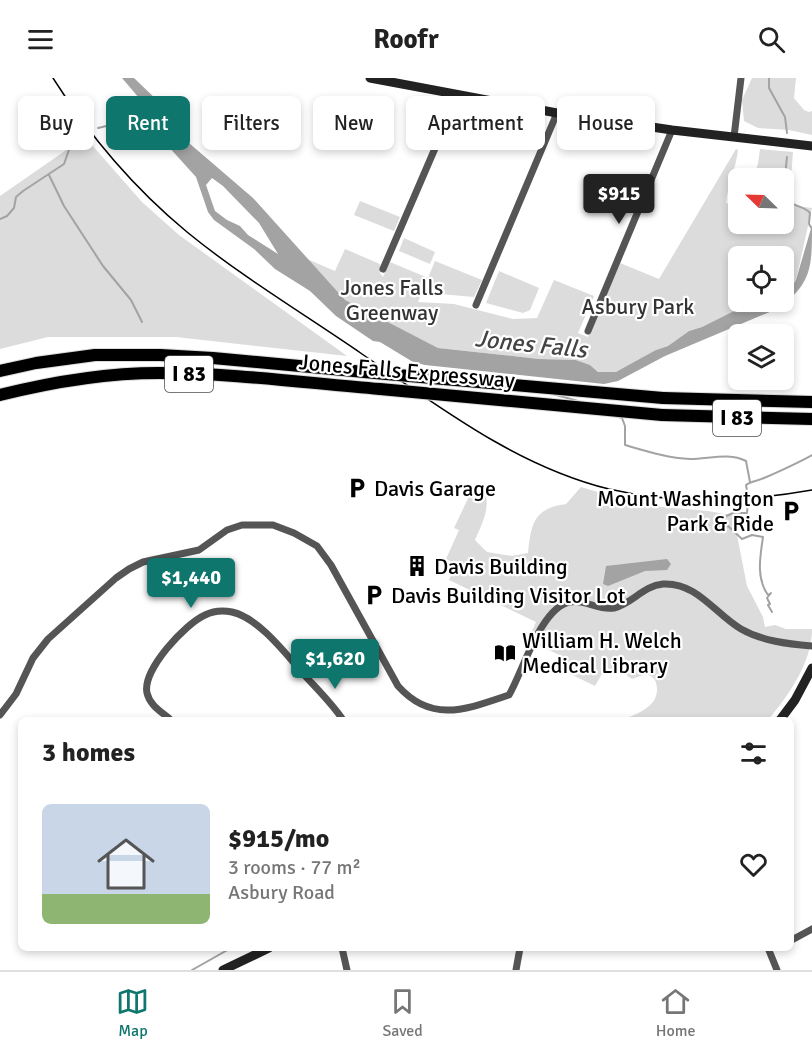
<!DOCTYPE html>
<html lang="en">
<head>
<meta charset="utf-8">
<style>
  :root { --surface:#fff; --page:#f6f6f6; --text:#222; --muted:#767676; --line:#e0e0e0; --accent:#0f766e }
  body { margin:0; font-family:Signika,sans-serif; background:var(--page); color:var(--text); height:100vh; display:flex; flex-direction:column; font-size:22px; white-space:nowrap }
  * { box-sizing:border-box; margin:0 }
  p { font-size:20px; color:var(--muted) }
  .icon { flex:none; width:33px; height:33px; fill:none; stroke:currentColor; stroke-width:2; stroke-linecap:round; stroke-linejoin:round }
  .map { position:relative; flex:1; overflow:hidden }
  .sheet { position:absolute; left:18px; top:639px; width:776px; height:234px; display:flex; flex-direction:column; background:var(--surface); border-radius:9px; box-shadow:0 3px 9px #0003 }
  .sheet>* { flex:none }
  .top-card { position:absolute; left:18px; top:18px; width:777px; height:54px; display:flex; gap:12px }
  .needle { width:39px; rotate:293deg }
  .tools { position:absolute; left:728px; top:90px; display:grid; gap:12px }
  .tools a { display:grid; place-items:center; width:66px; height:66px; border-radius:9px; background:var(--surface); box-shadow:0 3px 9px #0003; font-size:30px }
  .price { position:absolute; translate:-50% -51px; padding:0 14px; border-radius:6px; background:var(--accent); color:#fff; font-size:20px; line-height:39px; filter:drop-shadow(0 2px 3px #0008) }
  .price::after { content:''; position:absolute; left:50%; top:36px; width:18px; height:14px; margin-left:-9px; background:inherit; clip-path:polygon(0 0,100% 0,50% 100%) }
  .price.on { background:#222; color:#fff }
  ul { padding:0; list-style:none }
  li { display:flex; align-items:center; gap:18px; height:150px; padding:0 24px }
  li span { display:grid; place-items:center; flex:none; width:168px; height:120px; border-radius:9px; color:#555 }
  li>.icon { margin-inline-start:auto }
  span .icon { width:72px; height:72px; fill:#fffc; stroke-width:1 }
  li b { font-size:26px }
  h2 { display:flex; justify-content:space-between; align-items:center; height:72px; padding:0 24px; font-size:26px }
  .pill { padding:0 21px; border-radius:9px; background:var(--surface); box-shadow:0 3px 9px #0003; font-size:21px; line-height:54px }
  .pill.on { background:var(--accent); color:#fff }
  header { display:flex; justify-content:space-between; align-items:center; height:78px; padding:0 24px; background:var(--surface); font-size:27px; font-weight:700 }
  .dock { display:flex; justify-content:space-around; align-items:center; height:84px; border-top:2px solid var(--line); background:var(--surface); font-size:16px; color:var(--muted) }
  .dock a { display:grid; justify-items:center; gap:3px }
  .dock .on { color:var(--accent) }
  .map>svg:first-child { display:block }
  .green { fill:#dcdcdc }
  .water { fill:#a3a3a3; fill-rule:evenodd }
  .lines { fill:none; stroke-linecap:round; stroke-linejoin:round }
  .stream { stroke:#a3a3a3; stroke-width:2 }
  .highway-casing { stroke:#dbdbdb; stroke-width:14 }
  .street { stroke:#555; stroke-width:7 }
  .secondary { stroke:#222; stroke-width:9 }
  .highway { stroke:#000; stroke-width:12 }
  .tram { stroke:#000; stroke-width:1.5 }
  .highway-bridge-casing { stroke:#dbdbdb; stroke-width:14; stroke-linecap:butt }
  .highway-bridge { stroke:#000; stroke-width:12 }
  .labels { text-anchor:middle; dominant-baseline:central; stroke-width:4.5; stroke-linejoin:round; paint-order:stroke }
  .shield { fill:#fff; stroke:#4c4c4c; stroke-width:1.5 }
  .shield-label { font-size:21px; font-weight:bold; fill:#000 }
  .park-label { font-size:22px; fill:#333; stroke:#fff }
  .street-label { font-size:22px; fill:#000; stroke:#fff }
  .poi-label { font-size:22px; fill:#000; stroke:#fff; text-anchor:start }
  .water-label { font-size:24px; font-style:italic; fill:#444; stroke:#fff }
</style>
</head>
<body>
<header><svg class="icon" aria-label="menu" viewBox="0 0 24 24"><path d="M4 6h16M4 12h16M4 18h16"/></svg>Roofr<svg class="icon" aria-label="search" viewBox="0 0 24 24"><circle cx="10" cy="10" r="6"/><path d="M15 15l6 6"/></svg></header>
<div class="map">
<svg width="812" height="892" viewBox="0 0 812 892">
  <rect width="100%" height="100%" fill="#fff"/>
  <g class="green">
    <path d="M752,0H796L794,20L804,32L809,34L812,33V57L789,52L758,50L744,43L742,22Z"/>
    <path d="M85,59L142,124L179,157L347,278L176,259H48L0,271V118Z"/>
    <path d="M736,71L738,72C736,90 728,106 726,125L738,129V146H783V100H753L758,86L760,71L793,74L789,127L812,130L796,202L792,208L783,209V178H738V224H752L702,249L689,253L668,268L656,272L631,288L616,294L608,295L598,294L590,287L576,282L539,281L438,270L345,223L307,181L335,193L345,171L380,186V195L383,199L390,184L428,200L435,183L482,202L474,219L428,215L426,210L427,204L418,224L454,226L513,241L537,240L554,202L594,218L578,255L588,259L620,185L659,201Z"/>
    <path d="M360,123L400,139L394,153L354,137Z"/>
    <path d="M404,160L435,174L430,186L399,173Z"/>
    <path d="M499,193L539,210L530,232L523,235L486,225Z"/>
    <path d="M480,406C494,424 483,443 475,462L487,474L512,478L528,475C531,446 534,430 566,426L581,409L641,427L708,433L742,439L737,457L747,508L763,539L765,549L775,547L786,551H812C812,584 789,617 768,642H623C638,635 658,629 657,610C656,601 654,599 646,596L632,601L616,590L603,594L595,608L558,590L562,578L528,563L536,544L449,502L456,486L446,481L459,452L454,450L473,410Z"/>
  </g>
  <g class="water">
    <path d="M122,0H134L159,24L189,65L253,120L345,222L438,270L539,281L576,282L590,287L598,294H616L656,272L668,268L689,253L702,249L752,224H783V209L792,208L796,202L812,147C812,189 812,205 779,230L665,278L618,303L604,306L425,287L413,284L380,264L373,263L336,238L310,213L275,191L254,171L214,142L208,134L196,99L158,57L151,34ZM212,100L223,108L259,145L278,176L248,157L240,148L227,142L215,133L206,107Z"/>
    <path d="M667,481L671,486L667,492L645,493L608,508L603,506L606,488Z"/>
  </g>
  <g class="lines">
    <g class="stream">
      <path d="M769,0V10L785,39L787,55"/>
      <path d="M98,50L119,45L155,43"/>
      <path d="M787,79C786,88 782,118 789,123C795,129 804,128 810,135L809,146L812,151"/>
      <path d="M49,97L64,128L103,188L131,222L142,244"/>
      <path d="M0,141L7,138L14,130L16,119L23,113L64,86L70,69L85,56"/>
      <path d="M549,315L578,323"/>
      <path d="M614,338L622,340L625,348V367C646,373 668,380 690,381C709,381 729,374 746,383L750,404"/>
      <path d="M747,413L746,407C751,403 758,403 764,400C780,393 796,386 812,377"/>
      <path d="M748,425L747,435H733L722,440L719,449L728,448L742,461L752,457L763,459C760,479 756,500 768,517L771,515L767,520L770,526L768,527L772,534"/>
      <path d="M192,892L231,870"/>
    </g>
    <defs>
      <g id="highway">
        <path d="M0,293L36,285L95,277H160L213,280L386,296"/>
        <path d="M0,317C52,304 105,295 159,295C233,295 306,305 380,311"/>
        <path d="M663,320L812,324"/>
        <path d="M662,337L812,341"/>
      </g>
    </defs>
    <use href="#highway" class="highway-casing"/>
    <g class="street">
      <path d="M734,59L741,0"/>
      <path d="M383,191L458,17"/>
      <path d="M476,227L557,35"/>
      <path d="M588,253L672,52"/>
      <path d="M0,637L16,616L33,580L48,561L116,500L129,491L143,484L199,472L227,452L242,447H273L294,455L317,468L331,487L398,608C432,646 467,631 509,617C523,593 541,529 570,524C585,521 599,533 614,530C633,525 643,508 663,506C697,504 715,536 741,551C762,563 788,566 812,568"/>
      <path d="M171,642C162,634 150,628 147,615C142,592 185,546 205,537C213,533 223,532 232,534C260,540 289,580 307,600C320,614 333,627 343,642"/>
      <path d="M790,728V731"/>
      <path d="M790,863L812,851"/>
      <path d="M342,870L347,892"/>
      <path d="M768,870L777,892"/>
      <path d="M516,892L520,870"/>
    </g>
    <g class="secondary">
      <path d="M370,0L557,35L672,52L812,68"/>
      <path d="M780,642L795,622L812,590"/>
      <path d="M223,892L269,870"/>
    </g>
    <use href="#highway" class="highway"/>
    <path class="tram" d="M53,0C89,57 134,110 187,154C242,199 304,236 362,276C440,329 516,388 609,411C677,427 744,424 812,412"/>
    <defs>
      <g id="highway-bridge">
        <path d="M386,296L663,320"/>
        <path d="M380,311L662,337"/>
      </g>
    </defs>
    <use href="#highway-bridge" class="highway-bridge-casing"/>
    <use href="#highway-bridge" class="highway-bridge"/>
  </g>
  <defs>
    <symbol id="parking-bare" viewBox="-9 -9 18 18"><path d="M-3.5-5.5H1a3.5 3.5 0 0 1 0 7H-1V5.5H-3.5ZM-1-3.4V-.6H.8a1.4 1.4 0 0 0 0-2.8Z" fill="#000" stroke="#fff" stroke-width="2.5" paint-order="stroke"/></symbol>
    <symbol id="building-bare" viewBox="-9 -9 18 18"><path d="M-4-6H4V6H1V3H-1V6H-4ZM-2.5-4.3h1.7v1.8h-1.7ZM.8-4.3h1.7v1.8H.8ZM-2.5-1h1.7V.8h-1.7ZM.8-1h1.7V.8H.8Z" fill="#000" stroke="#fff" stroke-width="2.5" paint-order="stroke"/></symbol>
    <symbol id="library-bare" viewBox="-9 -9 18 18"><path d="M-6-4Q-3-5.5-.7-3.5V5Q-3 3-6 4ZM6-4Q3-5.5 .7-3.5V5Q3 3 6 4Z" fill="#000" stroke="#fff" stroke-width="2.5" paint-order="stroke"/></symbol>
  </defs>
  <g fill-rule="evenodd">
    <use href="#parking-bare" x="342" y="395" width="30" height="30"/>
    <use href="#parking-bare" x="776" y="418" width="30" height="30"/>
    <use href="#building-bare" x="402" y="473" width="30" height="30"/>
    <use href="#parking-bare" x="359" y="502" width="30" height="30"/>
    <use href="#library-bare" x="490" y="560" width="30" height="30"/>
  </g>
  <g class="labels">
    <g class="shield">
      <rect x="165" y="278" width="48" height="36" rx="4.5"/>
      <rect x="713" y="322" width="48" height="36" rx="4.5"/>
    </g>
    <g class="shield-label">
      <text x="189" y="296">I 83</text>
      <text x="737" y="340">I 83</text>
    </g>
    <g class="park-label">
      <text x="392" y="209">Jones Falls<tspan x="392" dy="25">Greenway</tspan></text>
      <text x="638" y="228">Asbury Park</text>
    </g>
    <g class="street-label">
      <text transform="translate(407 293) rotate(5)">Jones Falls Expressway</text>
    </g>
    <g class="poi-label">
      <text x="374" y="410">Davis Garage</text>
      <text x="774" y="420" text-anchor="end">Mount Washington<tspan x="774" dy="25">Park &amp; Ride</tspan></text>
      <text x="434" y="488">Davis Building</text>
      <text x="391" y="517">Davis Building Visitor Lot</text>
      <text x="522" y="562">William H. Welch<tspan x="522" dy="25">Medical Library</tspan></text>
    </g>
    <g class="water-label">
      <text transform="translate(531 266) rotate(6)">Jones Falls</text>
    </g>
  </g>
</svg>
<div class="tools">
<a><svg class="needle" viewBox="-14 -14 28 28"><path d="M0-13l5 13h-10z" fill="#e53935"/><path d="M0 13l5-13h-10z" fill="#767676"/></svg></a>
<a><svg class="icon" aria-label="locate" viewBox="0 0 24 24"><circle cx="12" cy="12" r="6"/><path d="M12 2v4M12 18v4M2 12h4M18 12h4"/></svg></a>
<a><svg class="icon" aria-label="layers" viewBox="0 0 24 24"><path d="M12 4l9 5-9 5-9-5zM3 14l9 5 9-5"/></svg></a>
</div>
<b class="price on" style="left:619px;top:147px">$915</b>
<b class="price" style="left:191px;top:531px">$1,440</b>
<b class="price" style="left:335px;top:612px">$1,620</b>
<div class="top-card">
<a class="pill">Buy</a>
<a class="pill on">Rent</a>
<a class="pill">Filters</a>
<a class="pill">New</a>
<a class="pill">Apartment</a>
<a class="pill">House</a>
</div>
<section class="sheet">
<h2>3 homes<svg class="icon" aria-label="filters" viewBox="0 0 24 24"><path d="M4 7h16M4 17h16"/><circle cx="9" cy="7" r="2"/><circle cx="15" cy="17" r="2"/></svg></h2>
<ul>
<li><span style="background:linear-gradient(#c9d6e8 75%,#8fb573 0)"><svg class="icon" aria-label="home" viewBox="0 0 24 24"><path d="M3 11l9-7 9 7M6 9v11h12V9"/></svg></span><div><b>$915/mo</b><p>3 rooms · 77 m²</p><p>Asbury Road</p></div><svg class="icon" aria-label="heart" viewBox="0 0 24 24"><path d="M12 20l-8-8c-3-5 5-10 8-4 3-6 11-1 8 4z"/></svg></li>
</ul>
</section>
</div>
<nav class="dock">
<a class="on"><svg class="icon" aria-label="map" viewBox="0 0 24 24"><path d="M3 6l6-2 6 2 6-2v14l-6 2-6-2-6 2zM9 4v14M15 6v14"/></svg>Map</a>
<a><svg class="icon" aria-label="saved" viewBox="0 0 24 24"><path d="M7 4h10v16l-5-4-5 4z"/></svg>Saved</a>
<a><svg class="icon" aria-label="home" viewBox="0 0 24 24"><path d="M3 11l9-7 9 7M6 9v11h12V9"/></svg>Home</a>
</nav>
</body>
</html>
